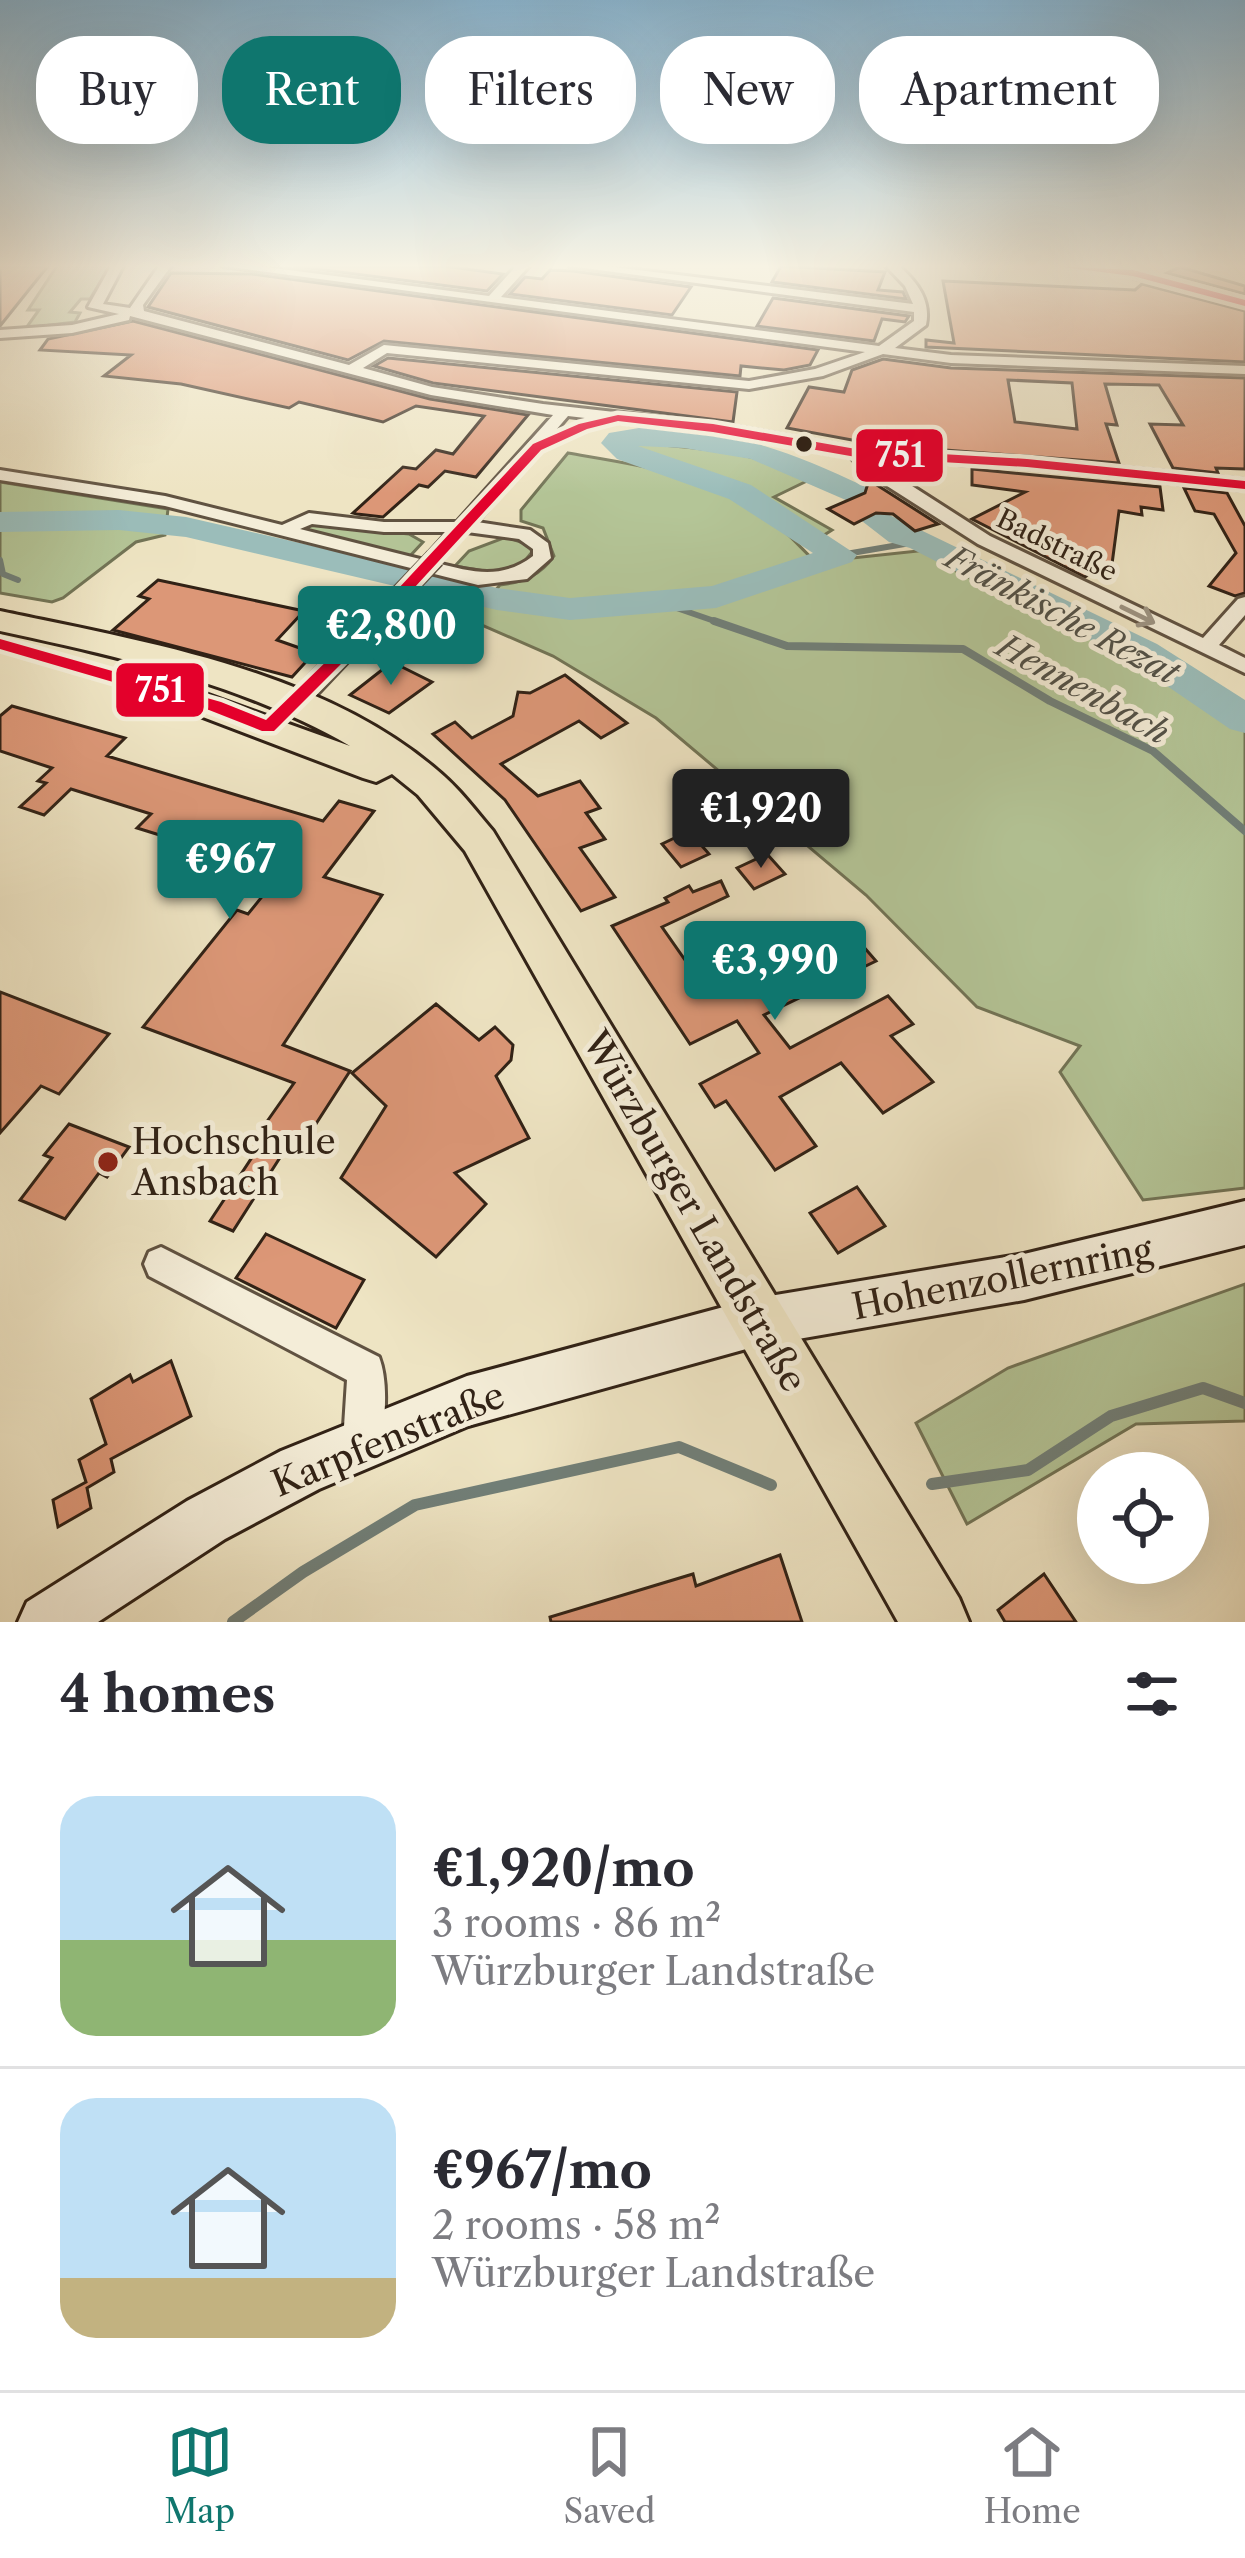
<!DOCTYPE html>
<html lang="en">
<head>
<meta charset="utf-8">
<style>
  :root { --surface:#fff; --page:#f7f7f7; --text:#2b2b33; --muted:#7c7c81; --line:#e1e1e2; --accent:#0f766e }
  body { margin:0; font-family:"Libre Caslon Text",serif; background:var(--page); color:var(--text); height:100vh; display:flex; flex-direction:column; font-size:45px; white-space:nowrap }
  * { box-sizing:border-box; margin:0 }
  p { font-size:39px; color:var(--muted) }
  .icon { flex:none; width:66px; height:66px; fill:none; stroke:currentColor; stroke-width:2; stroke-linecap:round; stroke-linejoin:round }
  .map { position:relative; height:1622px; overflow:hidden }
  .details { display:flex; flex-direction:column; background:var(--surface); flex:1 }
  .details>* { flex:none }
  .top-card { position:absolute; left:36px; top:36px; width:1173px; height:108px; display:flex; gap:24px }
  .buttons { position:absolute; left:1077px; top:1452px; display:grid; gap:24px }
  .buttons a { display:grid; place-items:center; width:132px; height:132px; border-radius:50%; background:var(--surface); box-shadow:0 12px 48px #0002; font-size:60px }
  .price { position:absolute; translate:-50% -102px; padding:0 27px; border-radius:12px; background:var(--accent); color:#fff; font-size:39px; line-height:78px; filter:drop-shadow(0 3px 6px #0008) }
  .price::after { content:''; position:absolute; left:50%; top:72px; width:36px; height:27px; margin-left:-18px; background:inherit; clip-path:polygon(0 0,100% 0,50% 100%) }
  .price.on { background:#222; color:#fff }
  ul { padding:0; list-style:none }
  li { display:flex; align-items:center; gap:36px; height:300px; padding:0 60px }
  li+li { border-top:3px solid var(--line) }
  li span { display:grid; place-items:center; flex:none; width:336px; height:240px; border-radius:36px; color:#555 }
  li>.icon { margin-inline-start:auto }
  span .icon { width:144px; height:144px; fill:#fffc; stroke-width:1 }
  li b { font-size:51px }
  h2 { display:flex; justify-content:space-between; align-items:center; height:144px; padding:0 60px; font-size:51px }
  .tag { padding:0 42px; border-radius:48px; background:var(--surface); box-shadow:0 12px 48px #0002; font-size:42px; line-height:108px }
  .tag.on { background:var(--accent); color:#fff }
  .tab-bar { display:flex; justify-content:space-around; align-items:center; height:168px; border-top:3px solid var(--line); background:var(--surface); font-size:33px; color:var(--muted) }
  .tab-bar a { display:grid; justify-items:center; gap:6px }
  .tab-bar .on { color:var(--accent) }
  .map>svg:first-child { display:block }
  .green { fill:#b4c597; stroke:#727456; stroke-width:3 }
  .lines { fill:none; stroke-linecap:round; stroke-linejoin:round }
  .stream-far2 { stroke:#717f78; stroke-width:6 }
  .stream-far1 { stroke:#717f78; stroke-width:8 }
  .stream { stroke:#717f78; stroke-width:12 }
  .river { fill:#9bbdba; fill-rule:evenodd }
  .building { fill:#dc9777; stroke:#312216; stroke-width:3; fill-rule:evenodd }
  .minor-casing { stroke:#605241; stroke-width:6 }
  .secondary-casing { stroke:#312216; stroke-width:6 }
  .primary-casing { stroke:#312216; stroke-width:6 }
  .minor { fill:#f4edd8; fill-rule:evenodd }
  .secondary { fill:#f4edd8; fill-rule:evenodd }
  .primary { fill:#eee4c3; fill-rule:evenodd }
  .minor-bridge-casing { stroke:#605241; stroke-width:22; stroke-linecap:butt }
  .minor-bridge { stroke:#f4edd8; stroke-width:18 }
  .bus-1-casing { stroke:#f4edd8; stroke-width:9 }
  .bus-1 { fill:#e4002b; fill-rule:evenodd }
  .oneway { stroke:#9c9281 }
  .bus-dot { fill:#312216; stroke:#f4edd8; stroke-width:4.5 }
  .poi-dot { fill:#8f2418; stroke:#f4edd8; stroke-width:4.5 }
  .labels { text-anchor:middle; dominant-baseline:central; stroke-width:10; stroke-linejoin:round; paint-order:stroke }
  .far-street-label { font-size:27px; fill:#312216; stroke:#f4edd8 }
  .water-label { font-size:33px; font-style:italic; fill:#515047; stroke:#f4edd8 }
  .near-poi-label { font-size:36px; fill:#312216; stroke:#f4edd8; text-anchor:start }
  .near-street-label { font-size:36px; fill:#312216; stroke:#f4edd8 }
  .line-badge { stroke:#f4edd8; stroke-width:4.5 }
  .badge-label { font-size:33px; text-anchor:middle; font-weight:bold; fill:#fff }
</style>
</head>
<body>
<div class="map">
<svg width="1245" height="1622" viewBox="0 0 1245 1622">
  <rect width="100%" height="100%" fill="#eee4c3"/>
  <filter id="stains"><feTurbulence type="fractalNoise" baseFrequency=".00167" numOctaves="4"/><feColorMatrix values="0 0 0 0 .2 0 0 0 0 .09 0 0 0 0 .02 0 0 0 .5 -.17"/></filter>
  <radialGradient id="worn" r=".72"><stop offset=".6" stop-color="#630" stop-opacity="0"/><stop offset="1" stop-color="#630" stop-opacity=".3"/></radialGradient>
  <g class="green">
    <path d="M57,266H110L90,299H81L70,312L80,313L75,322L26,328L39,310H28Z"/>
    <path d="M640,443C698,448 759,452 813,478L774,497L832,530L821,537L733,481L639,451L634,446Z"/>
    <path d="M568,453C632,464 703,473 758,509C781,524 801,549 821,567L843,559L927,550L956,571L1135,660L1245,730V1188L1143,1200L1060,1072L1080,1046L977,1007L866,895L656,718L553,656L470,620L500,585C524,582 540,576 554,556L543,528L521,521V510Z"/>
    <path d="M0,482L168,509L165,535L136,542L63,598L52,602L0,593Z"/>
    <path d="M309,524L409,534L423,542L409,557L305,530Z"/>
    <path d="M506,537L529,545L532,552L519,568L490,572L455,566L469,551Z"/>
    <path d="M1245,1284V1421L1136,1424L967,1524L916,1423L1008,1368Z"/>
  </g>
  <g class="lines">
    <g class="stream-far2">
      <path d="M840,555L922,541"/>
      <path d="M0,560L3,574L18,580"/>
      <path d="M665,604L723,624"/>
    </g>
    <path class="stream-far1" d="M714,621L787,646L963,649L1050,701L1153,751L1245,831"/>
    <g class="stream">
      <path d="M932,1484L1028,1470L1111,1416L1203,1388L1245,1403"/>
      <path d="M233,1622L303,1572L415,1505L679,1447L771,1485"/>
    </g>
    <g class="river">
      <path d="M639,428C729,428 787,450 866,487L871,494L855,504L751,459L684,448L638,446L751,485L857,555L852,562L716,608L570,620L497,610L186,537L119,530L0,532V512L119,510L186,517L497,588L570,598L712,586L813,553L729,499L617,459L601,443L609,433Z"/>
      <path d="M875,508L1157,644L1245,700V733L1230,729L1129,660L910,548L889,542L858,518Z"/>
    </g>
  </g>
  <g class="building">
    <path d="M0,266H48L0,326Z"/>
    <path d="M293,266H445L503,274L487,291Z"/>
    <path d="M781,266L885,272L878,290L903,292L906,299L772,282Z"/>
    <path d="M1180,267L1245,286V294L1167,273Z"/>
    <path d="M550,270L573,271L691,287L672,315L510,294L525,277L542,279Z"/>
    <path d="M171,273L252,274L818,350L810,365L784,370L741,366L740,376L384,341L348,360L148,307Z"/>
    <path d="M943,281L1135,290L1142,284L1245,311V362L926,347V340L954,343Z"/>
    <path d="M773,298L909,316L905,322L882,319L874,341L757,326Z"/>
    <path d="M133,321L430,399L528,415L476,477L445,471L428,487L419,485L383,517L357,514L353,513L403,467L416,469L436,450L453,454L484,416L416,406L383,422L299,402L289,408L181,384L104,376L131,355L40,350L48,339Z"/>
    <path d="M388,358L737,392L733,422L433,383L374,366Z"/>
    <path d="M883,359L951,368L1245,378V469L1216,468L1218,473L1173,468L1150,424L1183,425L1159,385L1105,384L1117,425L1106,424L1119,463L879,445L787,428L809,387L844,392L852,370ZM1008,380L1072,383L1077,429L1015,422Z"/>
    <path d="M972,469L1160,487L1163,510L1141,507L1142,515L1119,511L1112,564L1106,563L1105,571L1095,570L1085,577L972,519L1025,492L972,485Z"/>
    <path d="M869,480L938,524L915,531L893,514L876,513L854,524L828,509L865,493Z"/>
    <path d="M1184,488L1227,493L1245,526V593L1235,596L1209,586L1236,553L1214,514L1195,511Z"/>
    <path d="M158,580L304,611L277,640L314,653L292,677L113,630L149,599L139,596Z"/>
    <path d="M392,662L432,682L389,713L350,695Z"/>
    <path d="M565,675L627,723L601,738L579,721L501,764L538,796L580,781L600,808L586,813L605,839L580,848L615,897L581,911L505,800L433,734L455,722L472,738L513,716L518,692L530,693Z"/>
    <path d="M12,706L125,738L107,756L323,821L339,801L374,811L324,877L382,895L283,1045L350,1071L301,1147L290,1142L233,1231L210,1221L268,1133L261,1130L294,1083L143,1027L237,910L248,914L293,858L208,831L195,846L137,828L151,814L71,789L44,815L20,807L46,783L38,781L52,768L0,751V716Z"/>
    <path d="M689,831L709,854L681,867L662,844Z"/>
    <path d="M767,854L785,874L754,889L737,868Z"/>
    <path d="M721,881L728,896L662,927L704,987L843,923L876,961L764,1015L790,1048L888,996L913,1024L891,1036L933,1082L883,1113L841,1063L780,1097L816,1146L775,1170L726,1101L715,1107L700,1084L759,1053L737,1021L690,1044L612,926L668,902L665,898L689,886L693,892Z"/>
    <path d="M0,992L109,1034L59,1094L41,1086L0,1133Z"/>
    <path d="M436,1004L479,1040L495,1027L513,1045L511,1060L496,1076L529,1138L455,1173L486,1204L436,1257L341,1178L386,1106L352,1073Z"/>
    <path d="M69,1124L129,1147L107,1177L99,1173L65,1219L20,1200L52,1158L44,1155Z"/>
    <path d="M857,1187L885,1226L838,1253L810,1213Z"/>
    <path d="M266,1234L364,1280L336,1328L236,1278Z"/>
    <path d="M171,1361L191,1416L111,1459L114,1472L87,1488L91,1508L58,1527L53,1500L86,1482L79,1460L106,1444L91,1399L130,1375L133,1382Z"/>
    <path d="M780,1555L802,1622H551L550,1617L693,1574L696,1586Z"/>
    <path d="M1044,1574L1076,1622H1005L998,1610Z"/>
  </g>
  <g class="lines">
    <defs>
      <g id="minor">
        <path d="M111,266H123L103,304L130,308L159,266H171L143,305L144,311L349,365L384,345L749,381L815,369L865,352L223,266H258L489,296L516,266H529L501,297L879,346L914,321V312L569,266H605L913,304L905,286L886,266H899C918,283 931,301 926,325L895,348L951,355L1245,366V374L951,363L883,354L823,376L749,389L387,353L363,368L432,387L543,404L713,423L856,448L1027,458L1245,480V490L1027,468L870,459L990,536L1203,638L1238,599L1245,597V615L1219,645L1245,658V673L978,544L862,470L851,457L713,433L568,416L477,522L530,530L548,543L551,558L527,579L478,585L165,506L0,480V470L165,496L282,525L309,513L384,522H457L553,415L431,395L130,316L129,320L72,333L0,338V330L72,325L119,314L88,307ZM312,524L384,532H448L428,554V561L300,529ZM467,532L519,539L533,549V556C502,580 472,572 437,563Z"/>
        <path d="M1053,266L1133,269L1245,299V307L1132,277Z"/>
        <path d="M392,597L399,599V607L303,709H287L284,704L287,699L385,599Z"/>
        <path d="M161,1247L379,1357C389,1383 386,1430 375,1455L362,1461L349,1455L343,1442L347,1380L149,1276L144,1264L149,1252Z"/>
      </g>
      <path id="secondary" d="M1245,1201V1245L1024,1300L757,1346L468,1426L319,1489L225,1539L98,1622H18L27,1602L187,1501L281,1451L467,1376L757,1298L1024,1254Z"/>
      <path id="primary" d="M0,611C146,642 320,670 437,770C458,787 475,810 493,831L959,1598L969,1622H898L465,851L418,795L392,774L376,782L363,778L166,703L161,695L166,687L178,684L350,746C243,684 120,657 0,631Z"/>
    </defs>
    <use href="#minor" class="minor-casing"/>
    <use href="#secondary" class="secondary-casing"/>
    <use href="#primary" class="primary-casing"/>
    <use href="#minor" class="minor"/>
    <use href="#secondary" class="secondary"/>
    <use href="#primary" class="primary"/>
    <defs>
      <path id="minor-bridge" d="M392,603L435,558"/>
    </defs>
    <use href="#minor-bridge" class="minor-bridge-casing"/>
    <use href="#minor-bridge" class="minor-bridge"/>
    <defs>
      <g id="bus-1">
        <path d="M1054,266L1133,270L1245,300V306L1133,276Z"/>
        <path d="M618,415L713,424L856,449L1027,459L1245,481V489L1027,467L856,457L713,432L618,421L587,429L541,450L380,625L274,731H262L209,710L0,649V639L221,702L266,720L370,619L533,444L579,424Z"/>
      </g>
    </defs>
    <use href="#bus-1" class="bus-1-casing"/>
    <use href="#bus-1" class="bus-1"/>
  </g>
  <defs><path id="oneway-shaft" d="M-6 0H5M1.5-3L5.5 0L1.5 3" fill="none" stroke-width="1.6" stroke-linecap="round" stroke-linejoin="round" transform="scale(3)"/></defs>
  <use class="oneway" href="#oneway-shaft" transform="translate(1138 615) rotate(26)"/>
  <linearGradient id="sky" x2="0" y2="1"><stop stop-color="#89b8d6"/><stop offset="0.54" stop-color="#f7f3e4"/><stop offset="1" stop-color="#f7f3e4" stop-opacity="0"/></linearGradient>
  <rect width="1245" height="493" fill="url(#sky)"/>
  <circle class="bus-dot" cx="804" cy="444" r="10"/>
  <circle class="poi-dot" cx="108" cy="1162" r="12"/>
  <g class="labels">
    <g class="far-street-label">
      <text transform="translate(1057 545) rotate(26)">Badstraße</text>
    </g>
    <g class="water-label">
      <text transform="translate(1062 615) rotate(28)">Fränkische Rezat</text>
      <text transform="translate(1083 689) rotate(29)">Hennenbach</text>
    </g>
    <g class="near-poi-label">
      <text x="132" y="1141">Hochschule<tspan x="132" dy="41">Ansbach</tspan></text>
    </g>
    <g class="near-street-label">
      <text transform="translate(695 1211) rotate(60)">Würzburger Landstraße</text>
      <text transform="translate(1002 1278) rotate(-11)">Hohenzollernring</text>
      <text transform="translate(388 1439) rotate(-22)">Karpfenstraße</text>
    </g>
  </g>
  <g class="line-badge">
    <rect x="854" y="427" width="91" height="57" rx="12" fill="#e4002b"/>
    <rect x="114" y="661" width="92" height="58" rx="12" fill="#e4002b"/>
  </g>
  <g class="badge-label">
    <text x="900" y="467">751</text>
    <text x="160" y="702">751</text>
  </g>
  <rect width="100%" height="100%" filter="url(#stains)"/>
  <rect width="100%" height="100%" fill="url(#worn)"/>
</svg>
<div class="buttons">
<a><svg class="icon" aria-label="locate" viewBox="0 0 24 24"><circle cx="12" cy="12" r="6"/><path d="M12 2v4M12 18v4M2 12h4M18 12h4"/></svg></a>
</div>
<b class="price" style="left:391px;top:688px">€2,800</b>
<b class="price on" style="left:761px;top:871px">€1,920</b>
<b class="price" style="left:230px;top:922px">€967</b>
<b class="price" style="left:775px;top:1023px">€3,990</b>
<div class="top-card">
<a class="tag">Buy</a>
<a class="tag on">Rent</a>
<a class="tag">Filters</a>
<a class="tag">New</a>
<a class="tag">Apartment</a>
</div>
</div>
<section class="details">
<h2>4 homes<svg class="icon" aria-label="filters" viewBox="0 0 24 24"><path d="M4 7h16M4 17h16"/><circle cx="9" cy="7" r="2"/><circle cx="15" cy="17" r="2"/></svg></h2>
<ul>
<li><span style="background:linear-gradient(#bfe0f5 60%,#8fb573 0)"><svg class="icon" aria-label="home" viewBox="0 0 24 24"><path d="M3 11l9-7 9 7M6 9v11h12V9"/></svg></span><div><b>€1,920/mo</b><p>3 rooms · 86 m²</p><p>Würzburger Landstraße</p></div></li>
<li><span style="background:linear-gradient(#bfe0f5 75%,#c2b280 0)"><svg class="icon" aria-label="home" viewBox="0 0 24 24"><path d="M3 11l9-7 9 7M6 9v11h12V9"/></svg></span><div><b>€967/mo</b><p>2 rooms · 58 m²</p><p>Würzburger Landstraße</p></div></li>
</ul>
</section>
<nav class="tab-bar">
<a class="on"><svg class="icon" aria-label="map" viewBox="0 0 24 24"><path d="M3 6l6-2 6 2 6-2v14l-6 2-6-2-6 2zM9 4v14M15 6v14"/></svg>Map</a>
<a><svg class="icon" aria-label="saved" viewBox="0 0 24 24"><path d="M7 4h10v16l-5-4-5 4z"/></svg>Saved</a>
<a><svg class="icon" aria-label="home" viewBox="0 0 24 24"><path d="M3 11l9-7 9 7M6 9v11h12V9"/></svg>Home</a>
</nav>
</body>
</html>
